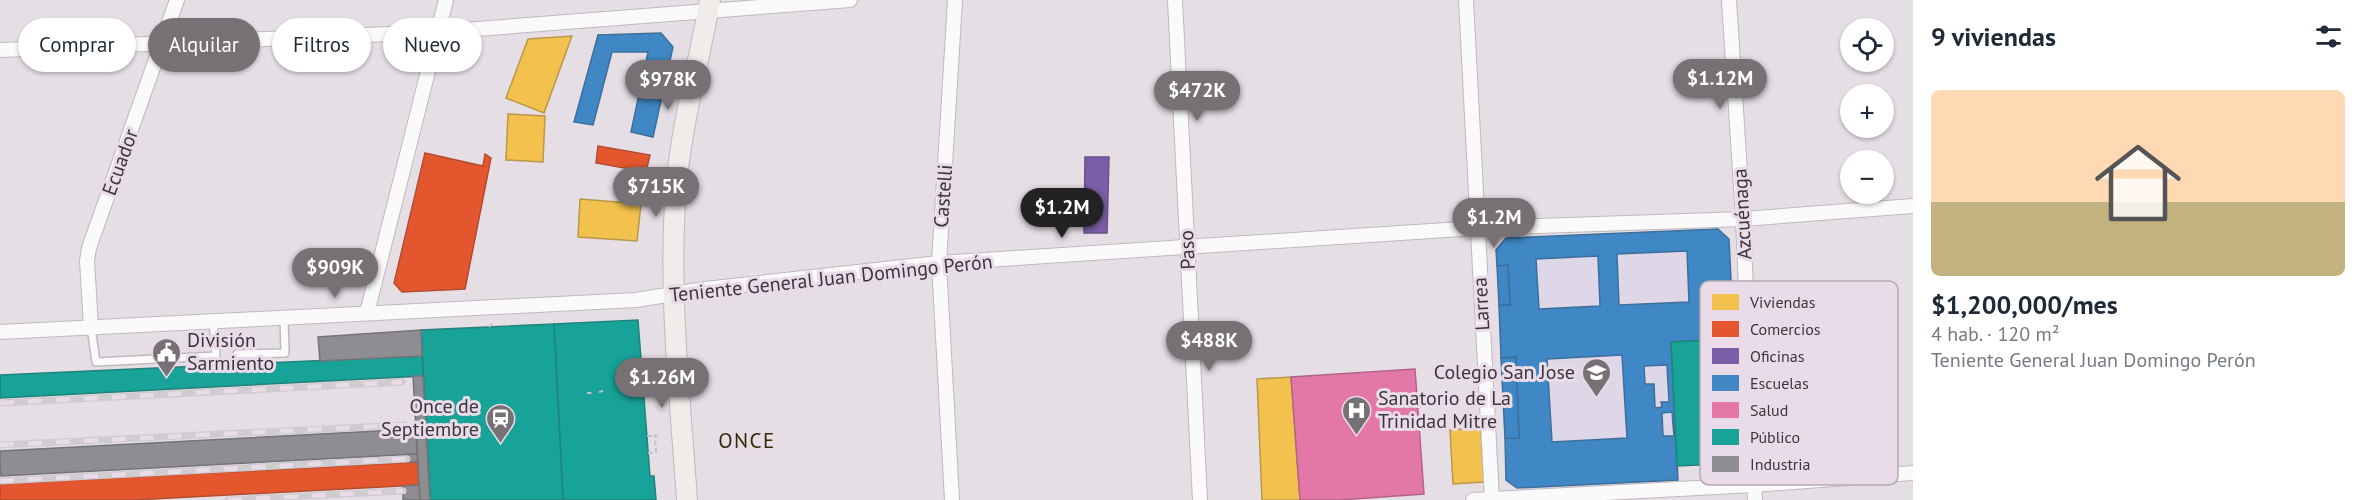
<!DOCTYPE html>
<html lang="es">
<head>
<meta charset="utf-8">
<style>
  :root { --surface:#fff; --page:#f6f6f7; --text:#1f2937; --muted:#747a83; --line:#e0e1e3; --accent:#777176 }
  body { margin:0; font-family:"PT Sans",sans-serif; background:var(--page); color:var(--text); height:100vh; display:flex; flex-direction:column; font-size:22px; white-space:nowrap }
  * { box-sizing:border-box; margin:0 }
  p { font-size:20px; color:var(--muted) }
  .icon { flex:none; width:33px; height:33px; fill:none; stroke:currentColor; stroke-width:2; stroke-linecap:round; stroke-linejoin:round }
  .map { position:relative; flex:1; overflow:hidden }
  .details { display:flex; flex-direction:column; background:var(--surface); width:450px }
  .details>* { flex:none }
  .banner { position:absolute; left:18px; top:18px; width:570px; height:54px; display:flex; gap:12px }
  .fabs { position:absolute; left:1840px; top:18px; display:grid; gap:12px }
  .fabs a { display:grid; place-items:center; width:54px; height:54px; border-radius:50%; background:var(--surface); box-shadow:0 2px 4px #0004; font-size:30px }
  .price { position:absolute; translate:-50% -51px; padding:0 14px; border-radius:21px; background:var(--accent); color:#fff; font-size:20px; line-height:39px; filter:drop-shadow(0 2px 3px #0008) }
  .price::after { content:''; position:absolute; left:50%; top:36px; width:18px; height:14px; margin-left:-9px; background:inherit; clip-path:polygon(0 0,100% 0,50% 100%) }
  .price.on { background:#222; color:#fff }
  ul { padding:0; list-style:none }
  li { display:grid; align-content:center; gap:12px; height:318px; padding:0 18px }
  li+li { border-top:2px solid var(--line) }
  li span { display:grid; place-items:center; height:186px; border-radius:9px; color:#555 }
  li>.icon { margin-inline-start:auto }
  span .icon { width:108px; height:108px; fill:#fffc; stroke-width:1 }
  li b { font-size:26px }
  h2 { display:flex; justify-content:space-between; align-items:center; height:72px; padding:0 18px; font-size:26px }
  .pill { padding:0 21px; border-radius:27px; background:var(--surface); box-shadow:0 2px 4px #0004; font-size:21px; line-height:54px }
  .pill.on { background:var(--accent); color:#fff }
  main { display:flex; flex:1; min-height:0 }
  .map>svg:first-child { display:block }
  .education { fill:#ded7e7 }
  .homes { fill:#f2c14e; stroke:#bb9748; stroke-width:1.5 }
  .shops { fill:#e4572e; stroke:#b14d32; stroke-width:1.5 }
  .offices { fill:#7b5ea7; stroke:#685287; stroke-width:1.5 }
  .schools { fill:#3f88c5; stroke:#3e6f9c; stroke-width:1.5; fill-rule:evenodd }
  .health { fill:#e377a8; stroke:#b16487; stroke-width:1.5 }
  .public { fill:#17a398; stroke:#22827c; stroke-width:1.5 }
  .industry { fill:#8d8d92; stroke:#747378; stroke-width:1.5 }
  .lines { fill:none; stroke-linecap:round; stroke-linejoin:round }
  .service-casing { stroke:#beb9be; stroke-width:10 }
  .minor-casing { stroke:#beb9be; stroke-width:16 }
  .secondary-casing { stroke:#beb9be; stroke-width:22 }
  .path { stroke:#c3bfc2; stroke-width:2; stroke-dasharray:4.5 3; stroke-linecap:butt }
  .service { stroke:#fbfafb; stroke-width:7 }
  .minor { stroke:#fbfafb; stroke-width:14 }
  .secondary { stroke:#efecea; stroke-width:20 }
  .rail-casing { stroke:#ceccce; stroke-width:7 }
  .rail { stroke:#e9dbe7; stroke-width:4.5; stroke-dasharray:14; stroke-linecap:butt }
  .labels { text-anchor:middle; dominant-baseline:central; stroke-width:6; stroke-linejoin:round; paint-order:stroke }
  .street-label { font-size:20px; fill:#3b363b; stroke:#e9dbe7 }
  .poi-label { font-size:20px; fill:#3b363b; stroke:#e9dbe7; text-anchor:start }
  .neighbourhood-label { font-size:21px; letter-spacing:1.5px; fill:#2f2c01; stroke:#e9dbe7 }
  .key { fill:#e9dbe7; stroke:#b5aab3; stroke-width:1.5 }
  .key-label { font-size:16px; fill:#3b363b }
</style>
</head>
<body>
<main>
<div class="map">
<svg width="1913" height="500" viewBox="0 0 1913 500">
  <rect width="100%" height="100%" fill="#e6dee5"/>
  <path class="education" d="M1718,229L1729,239L1734,339L1671,342L1678,480L1517,488L1506,480L1505,438H1519L1501,358L1499,305H1510L1508,265L1497,266L1496,250L1506,238Z"/>
  <g class="homes">
    <path d="M572,36L544,113L506,98L528,39Z"/>
    <path d="M508,114L545,116L543,162L506,160Z"/>
    <path d="M580,199L641,204L637,241L578,237Z"/>
    <path d="M1291,377L1300,500H1262L1257,379Z"/>
    <path d="M1481,428L1484,482L1453,484L1450,430Z"/>
  </g>
  <g class="shops">
    <path d="M598,146L650,155L646,172L596,163Z"/>
    <path d="M425,153L483,166L485,154L491,158L465,289L402,292L394,283Z"/>
    <path d="M418,462L419,485L134,500H0V484Z"/>
  </g>
  <path class="offices" d="M1085,157H1109L1107,233H1084Z"/>
  <g class="schools">
    <path d="M661,33L673,47L653,137L631,132L648,52H612L593,125L574,122L598,35Z"/>
    <path d="M1718,229L1729,239L1734,339L1671,342L1678,480L1517,488L1506,480L1505,438H1519L1516,357L1501,358L1499,305H1510L1508,265L1497,266L1496,250L1506,238ZM1687,251L1689,302L1619,305L1617,254ZM1598,256L1600,306L1539,309L1536,259ZM1622,355L1627,438L1552,442L1547,359ZM1667,365L1669,402H1661L1662,407L1655,408L1654,384H1645L1644,366ZM1672,412L1674,436H1663L1662,413Z"/>
    <path d="M1508,265L1510,305H1499L1497,266Z"/>
    <path d="M1516,357L1519,438H1505L1501,358Z"/>
  </g>
  <path class="health" d="M1415,369L1424,494L1340,500H1300L1291,377Z"/>
  <g class="public">
    <path d="M638,320L650,476H654L656,500H563L554,324Z"/>
    <path d="M554,324L563,500H430L421,330Z"/>
    <path d="M1734,339L1740,463L1677,466L1671,342Z"/>
    <path d="M422,356L423,376L0,398V375Z"/>
  </g>
  <g class="industry">
    <path d="M421,330L422,356L320,361L318,337Z"/>
    <path d="M413,376H423L430,500H420Z"/>
    <path d="M416,429L417,454L1,476L0,466V451Z"/>
    <path d="M408,454H417L418,462H409Z"/>
    <path d="M419,485L420,500H403V486Z"/>
  </g>
  <g class="lines">
    <defs>
      <g id="service">
        <path d="M91,327L96,362L216,356L213,321"/>
        <path d="M237,354L285,353L284,317"/>
      </g>
      <g id="minor">
        <path d="M1175,0L1200,500"/>
        <path d="M1466,0L1492,500"/>
        <path d="M1729,0L1743,219L1755,500"/>
        <path d="M0,50L438,32L850,0"/>
        <path d="M367,313L446,0"/>
        <path d="M91,327L87,261L89,248L177,0"/>
        <path d="M0,332L636,300L705,289L939,263L1477,228L1743,219L1913,206"/>
        <path d="M952,500L939,263L955,0"/>
        <path d="M1473,500L1754,485L1913,473"/>
      </g>
      <path id="secondary" d="M687,500C680,397 668,292 676,189C681,125 699,63 710,0"/>
    </defs>
    <use href="#service" class="service-casing"/>
    <use href="#minor" class="minor-casing"/>
    <use href="#secondary" class="secondary-casing"/>
    <g class="path">
      <path d="M489,327L493,323"/>
      <path d="M599,392L603,391"/>
      <path d="M587,393H593"/>
      <path d="M647,436H655"/>
      <path d="M648,453L656,452L655,436L660,435"/>
    </g>
    <use href="#service" class="service"/>
    <use href="#minor" class="minor"/>
    <use href="#secondary" class="secondary"/>
    <defs>
      <g id="rail">
        <path d="M0,403L402,382"/>
        <path d="M0,445L404,425"/>
        <path d="M0,481L407,459"/>
        <path d="M228,500L403,491"/>
      </g>
    </defs>
    <use href="#rail" class="rail-casing"/>
    <use href="#rail" class="rail"/>
  </g>
  <defs>
    <symbol id="civic-pin" viewBox="-11 -11 22 30"><path d="M0 17L-7.5 6A9.5 9.5 0 1 1 7.5 6Z" fill="#777176" stroke="#e9dbe7"/><path d="M-.6-6.5H3V-4.5H.6V-3L4-1V1h2V6H-6V1h2V-1L-.6-3ZM-1.2 2.5V6h2.4V2.5Z" fill="#fff"/></symbol>
    <symbol id="school-pin" viewBox="-11 -11 22 30"><path d="M0 17L-7.5 6A9.5 9.5 0 1 1 7.5 6Z" fill="#777176" stroke="#e9dbe7"/><path d="M0-5L7-2L0 1L-7-2ZM-4 1L0 2.5L4 1V4Q0 6-4 4Z" fill="#fff"/></symbol>
    <symbol id="hospital-pin" viewBox="-11 -11 22 30"><path d="M0 17L-7.5 6A9.5 9.5 0 1 1 7.5 6Z" fill="#777176" stroke="#e9dbe7"/><path d="M-5-5h3v3.5h4V-5h3V5h-3V1.5h-4V5h-3Z" fill="#fff"/></symbol>
    <symbol id="station-pin" viewBox="-11 -11 22 30"><path d="M0 17L-7.5 6A9.5 9.5 0 1 1 7.5 6Z" fill="#777176" stroke="#e9dbe7"/><path d="M-3-6H3Q5-6 5-4V2Q5 4 3 4L4.5 6H3L1.5 4h-3L-3 6H-4.5L-3 4Q-5 4-5 2V-4Q-5-6-3-6ZM-3.5-4v3h7v-3ZM-3.5 1v1.5H-2V1ZM2 1v1.5H3.5V1Z" fill="#fff"/></symbol>
  </defs>
  <g fill-rule="evenodd">
    <use href="#civic-pin" x="150" y="336" width="33" height="45"/>
    <use href="#school-pin" x="1580" y="356" width="33" height="45"/>
    <use href="#hospital-pin" x="1340" y="394" width="33" height="45"/>
    <use href="#station-pin" x="484" y="402" width="33" height="45"/>
  </g>
  <g class="labels">
    <g class="street-label">
      <text transform="translate(120 162) rotate(-70)">Ecuador</text>
      <text transform="translate(943 196) rotate(-86)">Castelli</text>
      <text transform="translate(1742 214) rotate(-93)">Azcuénaga</text>
      <text transform="translate(1187 250) rotate(-93)">Paso</text>
      <text transform="translate(831 278) rotate(-6)">Teniente General Juan Domingo Perón</text>
      <text transform="translate(1481 304) rotate(-93)">Larrea</text>
    </g>
    <g class="poi-label">
      <text x="187" y="340">División<tspan x="187" dy="23">Sarmiento</tspan></text>
      <text x="1575" y="372" text-anchor="end">Colegio San Jose</text>
      <text x="1378" y="398">Sanatorio de La<tspan x="1378" dy="23">Trinidad Mitre</tspan></text>
      <text x="479" y="406" text-anchor="end">Once de<tspan x="479" dy="23">Septiembre</tspan></text>
    </g>
    <g class="neighbourhood-label">
      <text x="747" y="440">ONCE</text>
    </g>
  </g>
  <rect x="1700" y="281" width="198" height="204" rx="9" class="key"/>
  <rect x="1712" y="294" width="27" height="16" fill="#f2c14e"/>
  <rect x="1712" y="321" width="27" height="16" fill="#e4572e"/>
  <rect x="1712" y="348" width="27" height="16" fill="#7b5ea7"/>
  <rect x="1712" y="375" width="27" height="16" fill="#3f88c5"/>
  <rect x="1712" y="402" width="27" height="16" fill="#e377a8"/>
  <rect x="1712" y="429" width="27" height="16" fill="#17a398"/>
  <rect x="1712" y="456" width="27" height="16" fill="#8d8d92"/>
  <g class="key-label">
    <text x="1750" y="308">Viviendas</text>
    <text x="1750" y="335">Comercios</text>
    <text x="1750" y="362">Oficinas</text>
    <text x="1750" y="389">Escuelas</text>
    <text x="1750" y="416">Salud</text>
    <text x="1750" y="443">Público</text>
    <text x="1750" y="470">Industria</text>
  </g>
</svg>
<div class="fabs">
<a><svg class="icon" aria-label="locate" viewBox="0 0 24 24"><circle cx="12" cy="12" r="6"/><path d="M12 2v4M12 18v4M2 12h4M18 12h4"/></svg></a>
<a>+</a>
<a>−</a>
</div>
<b class="price" style="left:1720px;top:110px">$1.12M</b>
<b class="price" style="left:668px;top:111px">$978K</b>
<b class="price" style="left:1197px;top:122px">$472K</b>
<b class="price" style="left:656px;top:218px">$715K</b>
<b class="price on" style="left:1062px;top:239px">$1.2M</b>
<b class="price" style="left:1494px;top:249px">$1.2M</b>
<b class="price" style="left:335px;top:299px">$909K</b>
<b class="price" style="left:1209px;top:372px">$488K</b>
<b class="price" style="left:662px;top:409px">$1.26M</b>
<div class="banner">
<a class="pill">Comprar</a>
<a class="pill on">Alquilar</a>
<a class="pill">Filtros</a>
<a class="pill">Nuevo</a>
</div>
</div>
<section class="details">
<h2>9 viviendas<svg class="icon" aria-label="filters" viewBox="0 0 24 24"><path d="M4 7h16M4 17h16"/><circle cx="9" cy="7" r="2"/><circle cx="15" cy="17" r="2"/></svg></h2>
<ul>
<li><span style="background:linear-gradient(#ffd9b3 60%,#c2b280 0)"><svg class="icon" aria-label="home" viewBox="0 0 24 24"><path d="M3 11l9-7 9 7M6 9v11h12V9"/></svg></span><div><b>$1,200,000/mes</b><p>4 hab. · 120 m²</p><p>Teniente General Juan Domingo Perón</p></div></li>
</ul>
</section>
</main>
</body>
</html>
